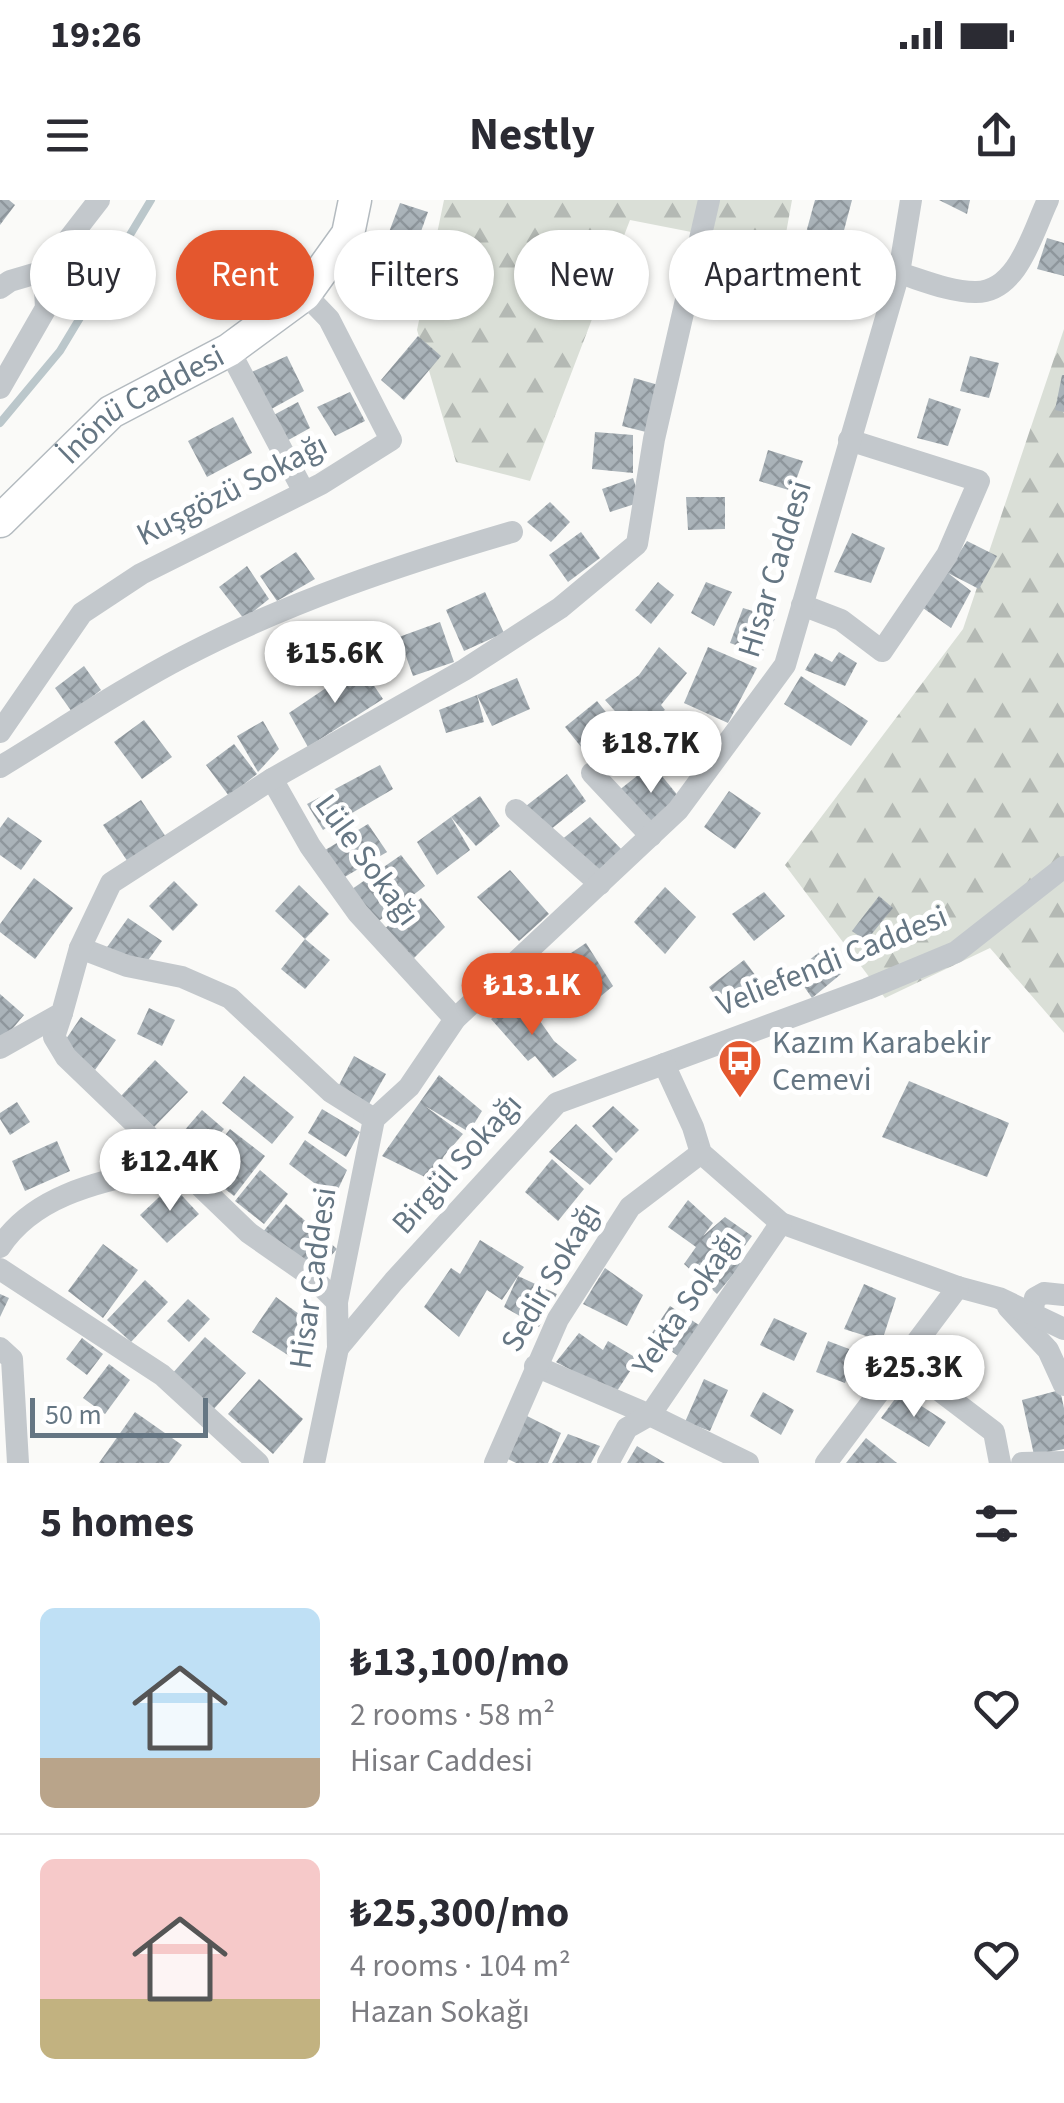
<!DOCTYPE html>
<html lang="en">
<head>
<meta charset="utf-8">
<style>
  :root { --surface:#fff; --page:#f7f7f7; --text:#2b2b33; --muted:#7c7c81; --line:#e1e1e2; --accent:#e4572e }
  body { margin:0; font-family:"Source Sans 3",sans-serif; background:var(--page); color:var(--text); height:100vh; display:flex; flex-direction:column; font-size:38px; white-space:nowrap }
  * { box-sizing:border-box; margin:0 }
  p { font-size:32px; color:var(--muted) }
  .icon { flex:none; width:55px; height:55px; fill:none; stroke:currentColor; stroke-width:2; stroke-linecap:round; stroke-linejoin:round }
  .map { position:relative; height:1263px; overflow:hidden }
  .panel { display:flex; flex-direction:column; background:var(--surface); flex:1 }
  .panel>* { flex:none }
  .banner { position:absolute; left:30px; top:30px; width:1005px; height:90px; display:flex; gap:20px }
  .scale { position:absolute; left:30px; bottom:25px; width:178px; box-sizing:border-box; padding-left:10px; border:5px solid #657683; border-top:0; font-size:28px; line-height:35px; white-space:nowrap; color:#657683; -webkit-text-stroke:8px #fff; paint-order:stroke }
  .price { position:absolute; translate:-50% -85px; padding:0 22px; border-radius:35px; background:#fff; color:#222; font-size:32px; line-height:65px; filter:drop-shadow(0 2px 5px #0008) }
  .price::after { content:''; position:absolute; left:50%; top:60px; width:30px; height:22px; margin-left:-15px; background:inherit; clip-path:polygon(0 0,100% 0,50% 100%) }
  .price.current { background:var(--accent); color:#fff }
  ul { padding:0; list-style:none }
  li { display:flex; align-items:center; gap:30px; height:250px; padding:0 40px }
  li+li { border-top:2px solid var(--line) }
  li span { display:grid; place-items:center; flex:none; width:280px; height:200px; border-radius:15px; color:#555 }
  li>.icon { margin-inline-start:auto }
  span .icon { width:120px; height:120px; fill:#fffc; stroke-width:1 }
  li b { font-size:42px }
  h2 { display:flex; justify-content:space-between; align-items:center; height:120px; padding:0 40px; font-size:42px }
  .chip { padding:0 35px; border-radius:45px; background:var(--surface); box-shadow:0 2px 8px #0004; font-size:35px; line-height:90px }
  .chip.current { background:var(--accent); color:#fff }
  .status { display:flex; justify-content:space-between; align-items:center; height:70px; padding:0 50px; background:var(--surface); direction:ltr }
  .status svg { height:28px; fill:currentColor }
  header { display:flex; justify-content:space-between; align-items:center; height:130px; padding:0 40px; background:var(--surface); font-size:45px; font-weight:700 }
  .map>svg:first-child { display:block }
  .forest { fill:url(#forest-firs) }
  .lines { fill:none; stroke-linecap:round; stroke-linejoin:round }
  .stream { stroke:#bbc7cb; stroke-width:8 }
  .building { fill:url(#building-cross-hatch) }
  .secondary-casing { stroke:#b3babf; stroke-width:35 }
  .street { stroke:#c3c8cc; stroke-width:22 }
  .secondary { stroke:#fff; stroke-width:32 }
  .labels { text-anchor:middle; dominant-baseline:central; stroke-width:10; stroke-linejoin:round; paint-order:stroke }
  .street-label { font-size:32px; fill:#657683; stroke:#fff }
  .poi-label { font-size:32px; fill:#657683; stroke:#fff; text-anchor:start }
</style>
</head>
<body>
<div class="status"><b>19:26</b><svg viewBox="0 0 49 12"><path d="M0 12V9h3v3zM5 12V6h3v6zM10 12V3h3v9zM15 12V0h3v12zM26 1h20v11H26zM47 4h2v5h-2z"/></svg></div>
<header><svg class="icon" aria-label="menu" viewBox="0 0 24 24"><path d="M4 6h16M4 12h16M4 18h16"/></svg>Nestly<svg class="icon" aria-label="share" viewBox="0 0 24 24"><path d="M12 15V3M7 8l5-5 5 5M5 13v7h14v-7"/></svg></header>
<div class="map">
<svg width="1064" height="1263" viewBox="0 0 1064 1263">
  <defs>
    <pattern id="forest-firs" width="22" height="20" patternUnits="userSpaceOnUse" patternTransform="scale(2.5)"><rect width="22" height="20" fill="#dadfd7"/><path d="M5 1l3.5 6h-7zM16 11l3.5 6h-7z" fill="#b4b9b4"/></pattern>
    <pattern id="building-cross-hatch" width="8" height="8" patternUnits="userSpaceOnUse" patternTransform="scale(2.5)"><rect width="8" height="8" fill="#aab3b9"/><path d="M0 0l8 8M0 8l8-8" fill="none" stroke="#8e969c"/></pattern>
  </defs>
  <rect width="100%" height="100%" fill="#fafaf8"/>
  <g class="forest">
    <path d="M444,0H792L783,50L630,20L530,281L456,262L417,130Z"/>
    <path d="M1064,129V833L990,748L885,798L785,665L963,429Z"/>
  </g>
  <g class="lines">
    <path class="stream" d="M0,223L60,151L151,0"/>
  </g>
  <g class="building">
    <path d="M0,0H9L15,5L0,25Z"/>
    <path d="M815,0H852L824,106L789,95Z"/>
    <path d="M939,0H970L967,14Z"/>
    <path d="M400,3L428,12L411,59L383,48Z"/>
    <path d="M1047,38L1064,43V76L1037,69Z"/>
    <path d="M418,136L441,156L404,200L381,180Z"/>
    <path d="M287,156L304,191L266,212L243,176Z"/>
    <path d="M970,156L999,163L989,198L960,191Z"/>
    <path d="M1062,175H1064V212L1055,210Z"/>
    <path d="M634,178L662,186L650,233L622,226Z"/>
    <path d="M350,192L365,221L335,236L317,207Z"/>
    <path d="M929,198L961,209L948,246L917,238Z"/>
    <path d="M298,202L310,228L283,243L268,218Z"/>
    <path d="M233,217L252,253L207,277L188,241Z"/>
    <path d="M595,232L633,235V273L592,269Z"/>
    <path d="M768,250L803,261L792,291L759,281Z"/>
    <path d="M633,278L641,302L610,312L602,289Z"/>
    <path d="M686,297H725V329L688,330Z"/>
    <path d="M550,302L570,322L551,342L527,322Z"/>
    <path d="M581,332L600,358L568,382L549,355Z"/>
    <path d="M852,333L885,348L871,383L834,372Z"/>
    <path d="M967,341L997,356L979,389L948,373L971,391L951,428L923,408Z"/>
    <path d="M296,352L315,379L277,401L260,376Z"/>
    <path d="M247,366L269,399L244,419L219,387Z"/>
    <path d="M658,382L674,395L651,424L635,410Z"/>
    <path d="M706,382L732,392L714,426L691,413Z"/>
    <path d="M485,392L504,433L464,451L446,410Z"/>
    <path d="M743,408L775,418L762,454L730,443Z"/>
    <path d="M440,422L454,462L413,476L399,437Z"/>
    <path d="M659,447L687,473L661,505L665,510L632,530L605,500L639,475Z"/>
    <path d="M708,447L757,468L728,523L684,503Z"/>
    <path d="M839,452L857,463L845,486L805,470L815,453L832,462Z"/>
    <path d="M360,465L383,499L308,547L289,513Z"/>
    <path d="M84,466L101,490L72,512L55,488Z"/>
    <path d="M801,476L868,521L851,546L784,504Z"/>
    <path d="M517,478L530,509L492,526L477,495Z"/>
    <path d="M477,495L484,522L446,533L439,510Z"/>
    <path d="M597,501L622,532L590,558L565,527Z"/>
    <path d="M144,520L172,557L142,579L114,542Z"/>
    <path d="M263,521L279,549L258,572L237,536Z"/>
    <path d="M234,544L257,574L229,596L206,565Z"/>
    <path d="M652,564L684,603L651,628L618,591Z"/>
    <path d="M380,565L393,589L323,630L307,604Z"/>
    <path d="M567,574L586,601L550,630L526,606Z"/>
    <path d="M729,591L761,613L735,649L704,627Z"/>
    <path d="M480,596L500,626L476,646L451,617Z"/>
    <path d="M141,600L166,637L128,662L103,625Z"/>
    <path d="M8,617L42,641L21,670L0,655V628Z"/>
    <path d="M451,617L470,650L437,675L417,642Z"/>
    <path d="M590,617L625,653L600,684L560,641Z"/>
    <path d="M368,624L387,652L343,678L322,652Z"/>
    <path d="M401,655L425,686L371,727L345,694Z"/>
    <path d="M510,670L549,714L519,741L477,697Z"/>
    <path d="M34,678L73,708L35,759L0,732V724Z"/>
    <path d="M174,681L198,705L173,731L149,706Z"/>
    <path d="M299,685L329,714L305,739L275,711Z"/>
    <path d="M665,687L696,717L665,754L634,722Z"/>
    <path d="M764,692L785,716L754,741L732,714Z"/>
    <path d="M879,696L893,708L866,741L852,731Z"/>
    <path d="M421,698L445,727L412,760L383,730Z"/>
    <path d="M128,718L162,741L146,763L105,750Z"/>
    <path d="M305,739L330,760L305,789L281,769Z"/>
    <path d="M586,743L613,786L583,811L547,769Z"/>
    <path d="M822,750L841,774L812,798L794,772Z"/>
    <path d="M744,760L761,783L725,808L709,787Z"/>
    <path d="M0,794L24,815L3,840L0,838Z"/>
    <path d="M523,797L554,841L577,860L553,878L535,856L528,861L491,819Z"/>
    <path d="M149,808L175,820L162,846L137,834Z"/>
    <path d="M81,817L116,840L95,870L64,842Z"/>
    <path d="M354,856L386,874L369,904L338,887Z"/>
    <path d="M155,860L188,892L154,927L121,896Z"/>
    <path d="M439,875L482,911L469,932L425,906L463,934L444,956L431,980L382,956Z"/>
    <path d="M244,876L294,917L272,944L222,903Z"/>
    <path d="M909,881L1009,923L987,977L882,937Z"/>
    <path d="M17,902L30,922L10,935L0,919V913Z"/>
    <path d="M613,906L639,930L616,953L592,926Z"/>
    <path d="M322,909L360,932L346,957L308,933Z"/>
    <path d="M202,910L224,929L199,958L177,939Z"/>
    <path d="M576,924L613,959L590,985L549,952Z"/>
    <path d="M230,929L265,956L234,996L199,969Z"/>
    <path d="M305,940L347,970L334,998L289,964Z"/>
    <path d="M57,941L70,971L25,991L12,961Z"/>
    <path d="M552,959L584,989L558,1021L525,992Z"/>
    <path d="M260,970L288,994L264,1024L235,1001Z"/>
    <path d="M172,985L199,1014L167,1043L140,1015Z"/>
    <path d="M688,1000L713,1023L703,1036L725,1017L752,1036L735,1059L742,1064L717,1094L684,1064L696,1047L668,1027Z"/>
    <path d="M286,1004L337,1049L312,1077L262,1033Z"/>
    <path d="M480,1040L524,1067L502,1100L487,1090L459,1137L424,1107L451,1068L460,1074Z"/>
    <path d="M103,1044L138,1070L103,1118L68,1091Z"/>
    <path d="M605,1068L643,1095L627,1126L583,1104Z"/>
    <path d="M518,1076L557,1094L539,1127L504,1107Z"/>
    <path d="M145,1080L168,1102L131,1142L107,1120Z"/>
    <path d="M864,1084L896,1098L882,1141L844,1129Z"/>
    <path d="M0,1094L9,1098L0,1117Z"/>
    <path d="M276,1097L318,1128L294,1159L252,1132Z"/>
    <path d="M188,1099L210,1119L189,1142L167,1121Z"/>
    <path d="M670,1106L699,1125L678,1156L650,1136Z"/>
    <path d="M774,1118L807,1133L794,1161L760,1145Z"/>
    <path d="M579,1133L603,1150L608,1141L638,1159L615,1194L556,1162Z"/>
    <path d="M205,1137L246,1173L212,1211L171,1175Z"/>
    <path d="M82,1138L103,1154L87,1175L66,1159Z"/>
    <path d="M828,1141L857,1152L845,1183L816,1172Z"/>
    <path d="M109,1164L130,1180L105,1214L83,1198Z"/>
    <path d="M259,1179L303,1219L273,1254L228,1214Z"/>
    <path d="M704,1179L728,1190L710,1231L685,1222Z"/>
    <path d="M1060,1190L1064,1208V1249L1034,1255L1022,1200Z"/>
    <path d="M763,1192L794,1210L781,1235L750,1216Z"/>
    <path d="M900,1192L946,1222L929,1247L881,1218Z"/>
    <path d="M135,1212L182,1245L169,1263H99Z"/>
    <path d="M525,1215L561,1233L548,1263H516L504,1257Z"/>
    <path d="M568,1234L600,1246L591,1263H552Z"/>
    <path d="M866,1238L897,1263H846Z"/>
    <path d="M637,1246L665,1263H627Z"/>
  </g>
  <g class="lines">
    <defs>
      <g id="secondary">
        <path id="s1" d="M0,321L111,212L229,150L305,94L348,34L355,0"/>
      </g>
    </defs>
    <use href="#secondary" class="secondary-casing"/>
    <g class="street">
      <path d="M899,73C922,80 950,92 975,92C1018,93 1033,31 1048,0"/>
      <path d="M0,88L10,81L44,71L99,0"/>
      <path d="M229,150L304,292"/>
      <path d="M0,188L46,108L44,71"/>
      <path d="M802,405L841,420L882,451L947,355L979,281L849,240"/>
      <path d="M0,532L82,413L141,374L321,284L391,240L329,119L305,94"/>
      <path d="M0,567C61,530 121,489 183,457C288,402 399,365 512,332"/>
      <path d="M592,573L651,636"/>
      <path d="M272,579L310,646L358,713L455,819"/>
      <path d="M516,610L600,684"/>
      <path d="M80,748L127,766L182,777L230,798L331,892L374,919"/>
      <path d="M62,813L54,837L66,857L249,1033L312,1077L337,1102"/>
      <path d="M0,848L62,813L80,748L111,683L272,579L464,470L560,408L637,344L654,239L709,0"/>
      <path d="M664,864L867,789L956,752L1064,667"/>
      <path d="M0,1047C39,988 115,980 179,964"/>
      <path d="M0,1069L162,1175L258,1263"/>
      <path d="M1008,1107L1048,1150L1064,1185"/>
      <path d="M1032,1113L1035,1098L1044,1093L1064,1095"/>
      <path d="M0,1148L12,1159L18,1263"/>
      <path d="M338,1148L394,1081L557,903L664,864L693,927L701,953L781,1023L958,1087L999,1098L1064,1129"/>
      <path d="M905,1157L927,1181L994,1232L1000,1263"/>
      <path d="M535,1166L650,1215L748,1263"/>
      <path d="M314,1263L338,1148L337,1102L374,919L409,887L455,819L678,610L785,465L899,73L911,0"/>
      <path d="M495,1263L558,1119L630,1007L701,953"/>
      <path d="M608,1263L627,1228L650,1215L781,1023"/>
      <path d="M826,1263L958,1087"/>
      <path d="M1022,1263L1064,1262"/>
    </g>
    <use href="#secondary" class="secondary"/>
  </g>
  <defs>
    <symbol id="bus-pin" viewBox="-11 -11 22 30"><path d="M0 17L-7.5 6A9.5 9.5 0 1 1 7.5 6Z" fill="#e4572e" stroke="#fff"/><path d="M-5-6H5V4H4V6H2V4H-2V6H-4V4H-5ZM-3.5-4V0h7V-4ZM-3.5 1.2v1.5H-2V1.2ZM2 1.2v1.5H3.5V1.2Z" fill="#fff"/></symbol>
  </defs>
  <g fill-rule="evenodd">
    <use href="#bus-pin" x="715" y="836" width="50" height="68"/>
  </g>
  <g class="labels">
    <g class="street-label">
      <text stroke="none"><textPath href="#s1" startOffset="185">İnönü Caddesi</textPath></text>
      <text transform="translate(232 290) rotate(-27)">Kuşgözü Sokağı</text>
      <text transform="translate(775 369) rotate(-73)">Hisar Caddesi</text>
      <text transform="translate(367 660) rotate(54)">Lüle Sokağı</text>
      <text transform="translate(832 761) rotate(-22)">Veliefendi Caddesi</text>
      <text transform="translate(457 964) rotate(-48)">Birgül Sokağı</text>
      <text transform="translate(551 1077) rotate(-60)">Sedir Sokağı</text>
      <text transform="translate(313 1078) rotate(-82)">Hisar Caddesi</text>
      <text transform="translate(687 1103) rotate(-56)">Yekta Sokağı</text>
    </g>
    <g class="poi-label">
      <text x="772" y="843">Kazım Karabekir<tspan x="772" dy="37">Cemevi</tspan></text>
    </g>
  </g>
</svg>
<div class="scale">50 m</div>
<b class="price" style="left:335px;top:506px">₺15.6K</b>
<b class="price" style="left:651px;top:596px">₺18.7K</b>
<b class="price current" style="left:532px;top:838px">₺13.1K</b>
<b class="price" style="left:170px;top:1014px">₺12.4K</b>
<b class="price" style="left:914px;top:1220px">₺25.3K</b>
<div class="banner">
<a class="chip">Buy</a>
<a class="chip current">Rent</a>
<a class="chip">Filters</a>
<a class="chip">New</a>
<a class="chip">Apartment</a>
</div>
</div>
<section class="panel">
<h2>5 homes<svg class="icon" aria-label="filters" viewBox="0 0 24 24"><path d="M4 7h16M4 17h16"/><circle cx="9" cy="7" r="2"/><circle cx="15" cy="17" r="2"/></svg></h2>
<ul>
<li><span style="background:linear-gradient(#bfe0f5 75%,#b9a48a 0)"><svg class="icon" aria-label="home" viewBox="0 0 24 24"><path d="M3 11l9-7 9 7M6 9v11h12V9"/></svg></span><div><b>₺13,100/mo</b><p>2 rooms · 58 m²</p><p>Hisar Caddesi</p></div><svg class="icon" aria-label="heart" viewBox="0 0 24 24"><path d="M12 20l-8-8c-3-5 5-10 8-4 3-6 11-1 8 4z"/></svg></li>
<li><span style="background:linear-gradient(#f6c9c9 70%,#c2b280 0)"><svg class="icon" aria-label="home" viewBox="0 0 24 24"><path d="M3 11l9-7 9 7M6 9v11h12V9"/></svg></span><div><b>₺25,300/mo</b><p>4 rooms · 104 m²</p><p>Hazan Sokağı</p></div><svg class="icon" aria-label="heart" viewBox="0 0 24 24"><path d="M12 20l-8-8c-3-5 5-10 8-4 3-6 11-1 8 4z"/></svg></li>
</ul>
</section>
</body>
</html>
